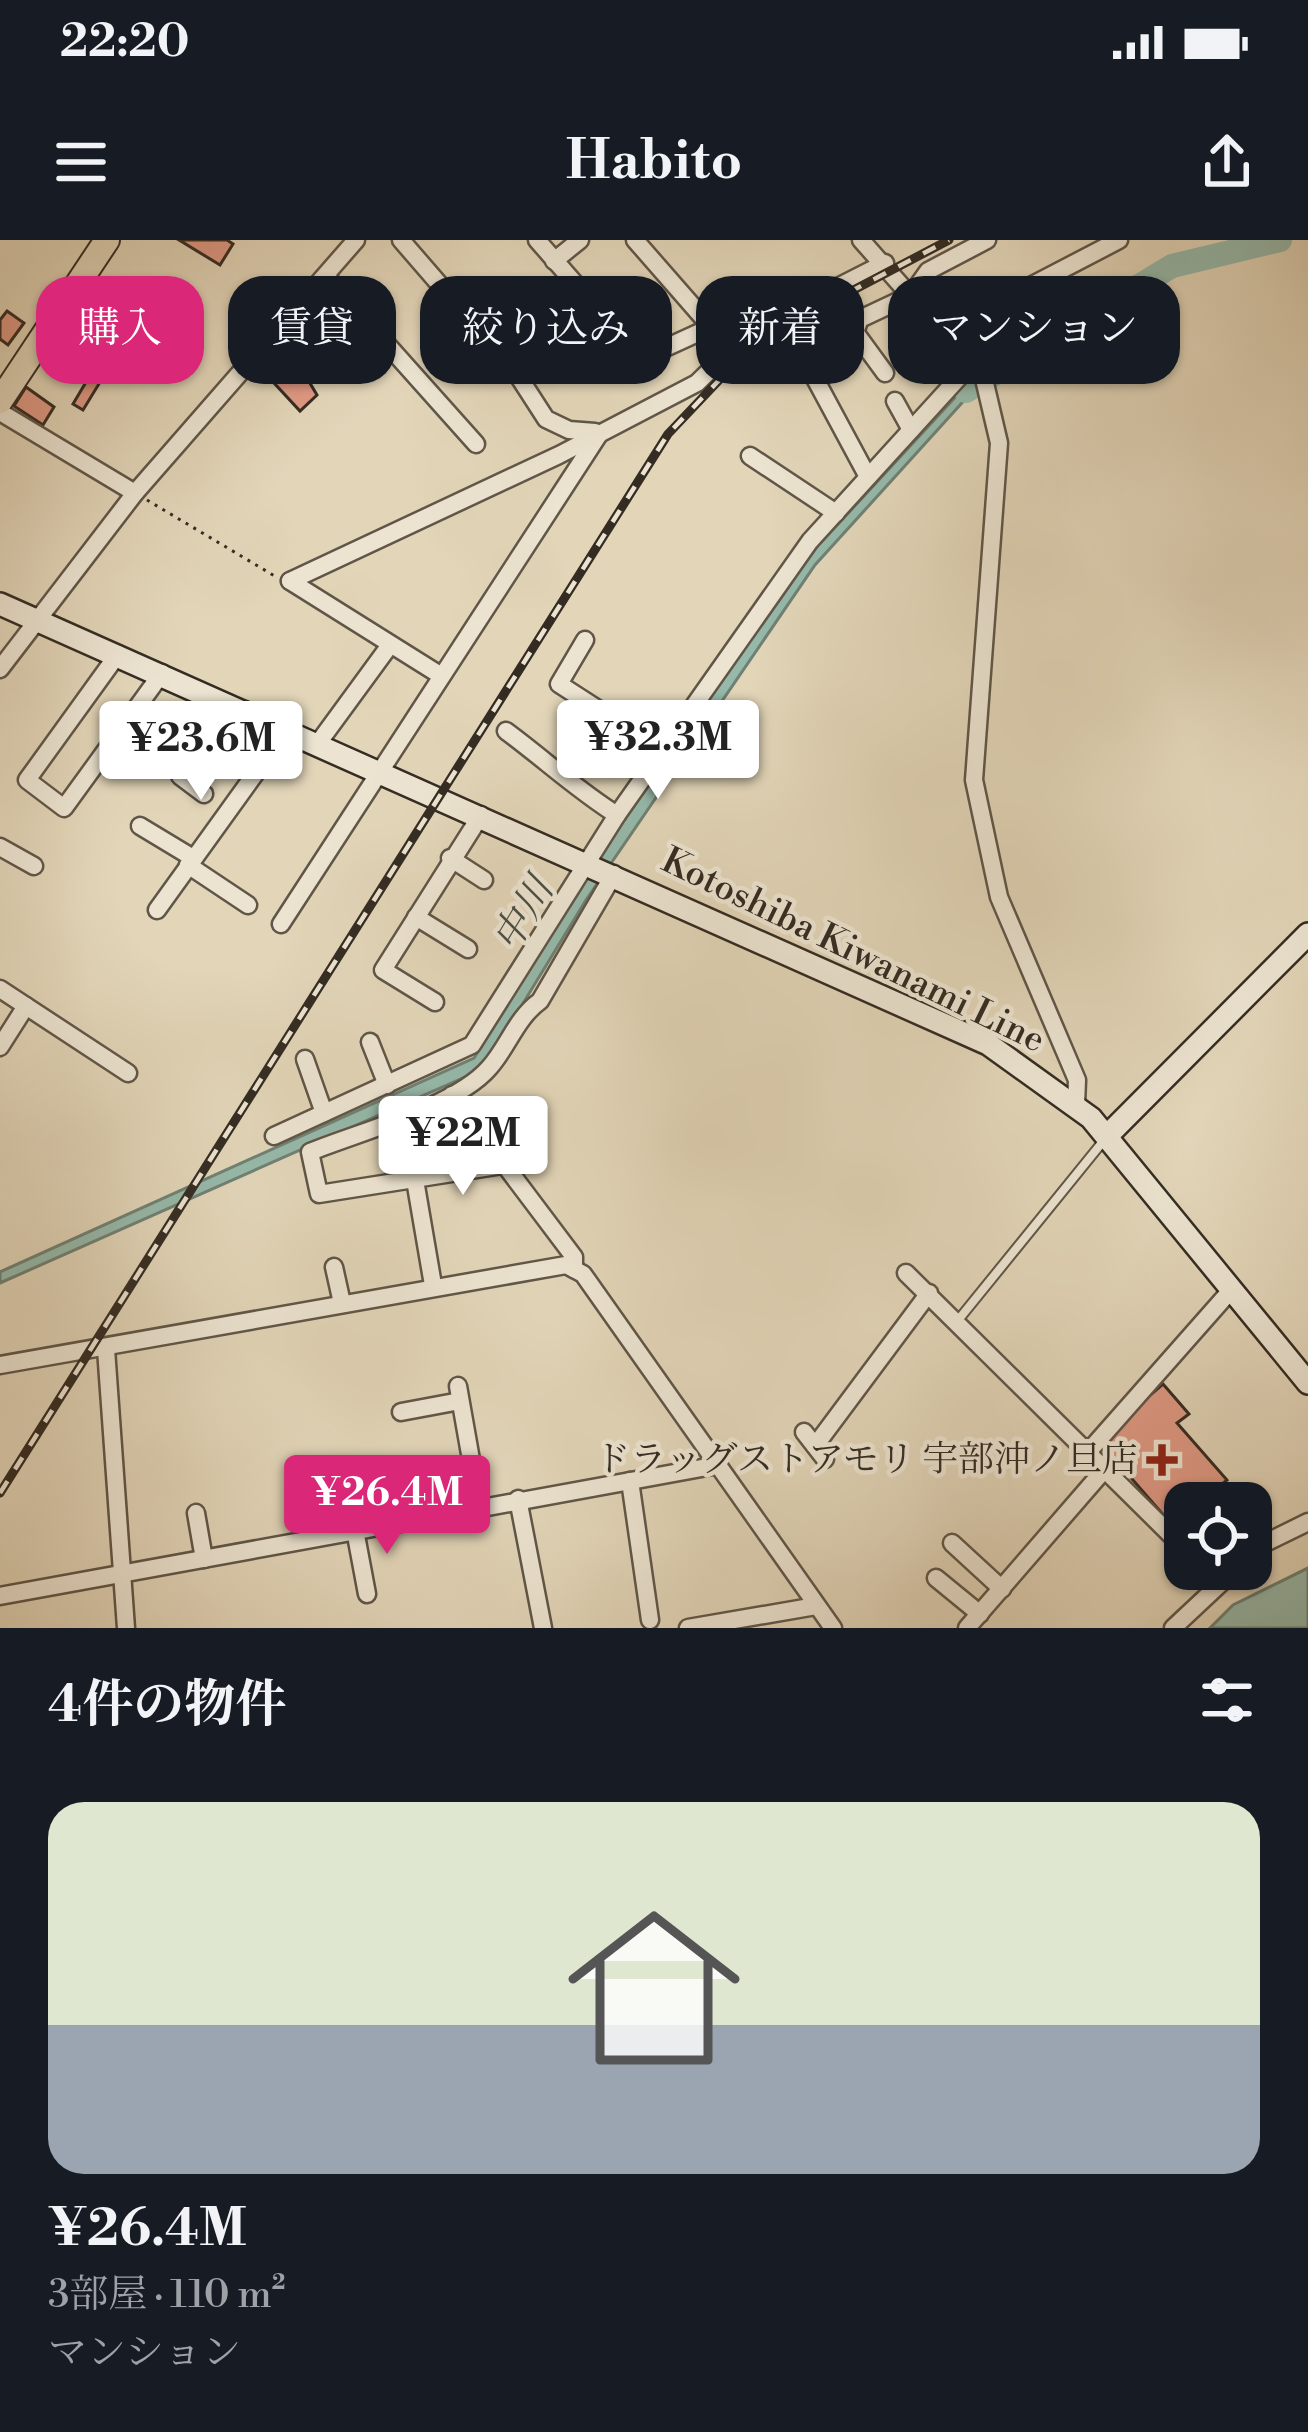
<!DOCTYPE html>
<html lang="ja">
<head>
<meta charset="utf-8">
<style>
  :root { --surface:#171b24; --page:#20242c; --text:#f1f3f6; --muted:#9ea1a6; --accent:#db2777 }
  body { margin:0; font-family:"Libre Bodoni","Noto Serif JP",serif; background:var(--page); color:var(--text); height:100vh; display:flex; flex-direction:column; font-size:45px; white-space:nowrap }
  * { box-sizing:border-box; margin:0 }
  p { font-size:39px; color:var(--muted) }
  .icon { flex:none; width:66px; height:66px; fill:none; stroke:currentColor; stroke-width:2; stroke-linecap:round; stroke-linejoin:round }
  .map { position:relative; height:1388px; overflow:hidden }
  .details { display:flex; flex-direction:column; background:var(--surface); flex:1 }
  .details>* { flex:none }
  .hud { position:absolute; left:36px; top:36px; width:1236px; height:108px; display:flex; gap:24px }
  .fabs { position:absolute; left:1164px; top:1242px; display:grid; gap:24px }
  .fabs a { display:grid; place-items:center; width:108px; height:108px; border-radius:24px; background:var(--surface); box-shadow:0 3px 9px #0004; font-size:60px }
  .price { position:absolute; translate:-50% -102px; padding:0 27px; border-radius:12px; background:#fff; color:#222; font-size:39px; line-height:78px; filter:drop-shadow(0 3px 6px #0008) }
  .price::after { content:''; position:absolute; left:50%; top:72px; width:36px; height:27px; margin-left:-18px; background:inherit; clip-path:polygon(0 0,100% 0,50% 100%) }
  .price.current { background:var(--accent); color:#fff }
  ul { padding:0; list-style:none }
  li { display:grid; align-content:center; gap:24px; height:636px; padding:0 48px }
  li span { display:grid; place-items:center; height:372px; border-radius:36px; color:#555 }
  li>.icon { margin-inline-start:auto }
  span .icon { width:216px; height:216px; fill:#fffc; stroke-width:1 }
  li b { font-size:51px }
  h2 { display:flex; justify-content:space-between; align-items:center; height:144px; padding:0 48px; font-size:51px }
  .pill { padding:0 42px; border-radius:36px; background:var(--surface); box-shadow:0 3px 9px #0004; font-size:42px; line-height:108px }
  .pill.current { background:var(--accent); color:#fff }
  .status { display:flex; justify-content:space-between; align-items:center; height:84px; padding:0 60px; background:var(--surface); direction:ltr }
  .status svg { height:33px; fill:currentColor }
  header { display:flex; justify-content:space-between; align-items:center; height:156px; padding:0 48px; background:var(--surface); font-size:54px; font-weight:700 }
  .map>svg:first-child { display:block }
  .water { fill:#96b9aa; stroke:#6f8174; stroke-width:3 }
  .lines { fill:none; stroke-linecap:round; stroke-linejoin:round }
  .river { stroke:#96b9aa; stroke-width:24 }
  .building { fill:#df9984; stroke:#342c23; stroke-width:3 }
  .lane-casing { stroke:#605648; stroke-width:12 }
  .street-casing { stroke:#605648; stroke-width:21 }
  .secondary-casing { stroke:#342c23; stroke-width:26 }
  .primary-casing { stroke:#342c23; stroke-width:28 }
  .path { stroke:#342c23; stroke-width:3; stroke-dasharray:3 6; stroke-linecap:butt }
  .lane { stroke:#ece4d1; stroke-width:8 }
  .street { stroke:#ece4d1; stroke-width:16 }
  .secondary { stroke:#ece4d1; stroke-width:21 }
  .primary { stroke:#e2d5b8; stroke-width:24 }
  .rail-casing { stroke:#342c23; stroke-width:9 }
  .rail { stroke:#ece4d1; stroke-width:4.5; stroke-dasharray:14; stroke-linecap:butt }
  .poi-dot { fill:#8f2418; stroke:#ece4d1; stroke-width:4.5 }
  .labels { text-anchor:middle; dominant-baseline:central; stroke-width:9; stroke-linejoin:round; paint-order:stroke }
  .street-label { font-size:36px; fill:#342c23; stroke:#ece4d1 }
  .poi-label { font-size:36px; fill:#342c23; stroke:#ece4d1; text-anchor:end }
  .water-label { font-size:39px; font-style:italic; fill:#4c4f45; stroke:#ece4d1 }
</style>
</head>
<body>
<div class="status"><b>22:20</b><svg viewBox="0 0 49 12"><path d="M0 12V9h3v3zM5 12V6h3v6zM10 12V3h3v9zM15 12V0h3v12zM26 1h20v11H26zM47 4h2v5h-2z"/></svg></div>
<header><svg class="icon" aria-label="menu" viewBox="0 0 24 24"><path d="M4 6h16M4 12h16M4 18h16"/></svg>Habito<svg class="icon" aria-label="share" viewBox="0 0 24 24"><path d="M12 15V3M7 8l5-5 5 5M5 13v7h14v-7"/></svg></header>
<div class="map">
<svg width="1308" height="1388" viewBox="0 0 1308 1388">
  <rect width="100%" height="100%" fill="#e2d5b8"/>
  <filter id="stains"><feTurbulence type="fractalNoise" baseFrequency=".00167" numOctaves="4"/><feColorMatrix values="0 0 0 0 .2 0 0 0 0 .09 0 0 0 0 .02 0 0 0 .5 -.17"/></filter>
  <radialGradient id="worn" r=".72"><stop offset=".6" stop-color="#630" stop-opacity="0"/><stop offset="1" stop-color="#630" stop-opacity=".3"/></radialGradient>
  <g class="water">
    <path d="M974,137L980,143L815,325L586,660L483,829L0,1043V1032L474,818L606,606L772,363L815,309Z"/>
    <path d="M1308,1328V1388H1210L1233,1365Z"/>
  </g>
  <g class="lines">
    <path class="river" d="M966,151L1172,26L1280,0"/>
  </g>
  <g class="building">
    <path d="M179,0H227L233,4L220,25Z"/>
    <path d="M7,71L24,83L8,105L0,99V80Z"/>
    <path d="M103,75L135,96L128,106L96,85Z"/>
    <path d="M323,92L348,117L330,134L306,108Z"/>
    <path d="M98,98L125,116L118,126L91,108Z"/>
    <path d="M98,122L108,129L83,170L73,164Z"/>
    <path d="M298,123L317,155L300,171L275,144Z"/>
    <path d="M26,147L54,167L43,185L14,166Z"/>
    <path d="M1163,1144L1189,1174L1177,1183L1227,1240L1200,1263H1185V1276L1173,1286L1098,1200Z"/>
  </g>
  <g class="lines">
    <defs>
      <path id="lane" d="M959,1079L1105,899"/>
      <g id="street">
        <path d="M401,0L517,134L546,179L569,190L595,192"/>
        <path d="M537,0L641,119L711,87L635,0"/>
        <path d="M861,0L984,139L999,203L974,540L999,657L1077,840L1076,865"/>
        <path d="M554,21L580,0"/>
        <path d="M326,36L476,204"/>
        <path d="M944,91L1119,0"/>
        <path d="M812,133L868,237"/>
        <path d="M885,133L855,92L860,79L911,55L928,31L987,0"/>
        <path d="M895,161L911,190"/>
        <path d="M0,172L135,253"/>
        <path d="M750,216L836,273"/>
        <path d="M290,341L559,215L697,143L749,92L885,23"/>
        <path d="M290,341L440,435"/>
        <path d="M585,400L559,444L604,473L603,493L651,528"/>
        <path d="M118,414L27,540L64,568L162,433"/>
        <path d="M0,429L135,253L356,0"/>
        <path d="M506,491C544,519 577,550 617,575"/>
        <path d="M319,502L390,405"/>
        <path d="M180,536L204,554"/>
        <path d="M191,544L245,470"/>
        <path d="M140,586L193,618"/>
        <path d="M0,607L34,626"/>
        <path d="M450,618L484,640"/>
        <path d="M188,625L248,665"/>
        <path d="M157,670L288,488"/>
        <path d="M416,677L468,709"/>
        <path d="M281,684L598,196"/>
        <path d="M0,749L128,833"/>
        <path d="M435,762L383,730L481,575"/>
        <path d="M370,802L387,845"/>
        <path d="M0,807L26,766"/>
        <path d="M305,819L324,873"/>
        <path d="M452,855L574,1017V1029"/>
        <path d="M274,896L472,805L617,575L810,301L972,123"/>
        <path d="M503,925L319,954L310,912C359,892 455,867 489,828C508,807 516,778 540,761L614,634"/>
        <path d="M415,940L433,1045"/>
        <path d="M334,1027L342,1063"/>
        <path d="M906,1033L1185,1309"/>
        <path d="M106,1109L126,1388"/>
        <path d="M0,1125L566,1025L583,1034L833,1388"/>
        <path d="M458,1146L479,1265"/>
        <path d="M401,1172L460,1161"/>
        <path d="M804,1192L825,1219"/>
        <path d="M815,1206L929,1053"/>
        <path d="M1089,1211L1232,1049"/>
        <path d="M630,1241L650,1380"/>
        <path d="M518,1259L543,1388"/>
        <path d="M196,1273L204,1319"/>
        <path d="M355,1290L367,1354"/>
        <path d="M952,1303L1002,1349"/>
        <path d="M1251,1310L1308,1282"/>
        <path d="M936,1338L980,1374"/>
        <path d="M0,1356L718,1225"/>
        <path d="M688,1388L816,1366"/>
        <path d="M967,1388L1104,1230"/>
        <path d="M1173,1388L1236,1329"/>
      </g>
      <g id="secondary">
        <path d="M0,364L988,804L1091,878L1308,1143"/>
        <path d="M1107,896L1308,694"/>
      </g>
      <path id="primary" d="M0,161L107,0"/>
    </defs>
    <use href="#lane" class="lane-casing"/>
    <use href="#street" class="street-casing"/>
    <use href="#secondary" class="secondary-casing"/>
    <use href="#primary" class="primary-casing"/>
    <path class="path" d="M147,260L278,338"/>
    <use href="#lane" class="lane"/>
    <use href="#street" class="street"/>
    <use href="#secondary" class="secondary"/>
    <use href="#primary" class="primary"/>
    <defs>
      <path id="rail" d="M0,1253L668,194L741,117L781,88L949,0"/>
    </defs>
    <use href="#rail" class="rail-casing"/>
    <use href="#rail" class="rail"/>
  </g>
  <path class="poi-dot" d="M1156 1202h12v12h12v12h-12v12h-12v-12h-12v-12h12z"/>
  <g class="labels">
    <g class="street-label">
      <text transform="translate(853 711) rotate(26)">Kotoshiba Kiwanami Line</text>
    </g>
    <g class="poi-label">
      <text x="1138" y="1220">ドラッグストアモリ 宇部沖ノ旦店</text>
    </g>
    <g class="water-label">
      <text transform="translate(524 675) rotate(-59)">中川</text>
    </g>
  </g>
  <rect width="100%" height="100%" filter="url(#stains)"/>
  <rect width="100%" height="100%" fill="url(#worn)"/>
</svg>
<div class="fabs">
<a><svg class="icon" aria-label="locate" viewBox="0 0 24 24"><circle cx="12" cy="12" r="6"/><path d="M12 2v4M12 18v4M2 12h4M18 12h4"/></svg></a>
</div>
<b class="price" style="left:658px;top:562px">¥32.3M</b>
<b class="price" style="left:201px;top:563px">¥23.6M</b>
<b class="price" style="left:463px;top:958px">¥22M</b>
<b class="price current" style="left:387px;top:1317px">¥26.4M</b>
<div class="hud">
<a class="pill current">購入</a>
<a class="pill">賃貸</a>
<a class="pill">絞り込み</a>
<a class="pill">新着</a>
<a class="pill">マンション</a>
</div>
</div>
<section class="details">
<h2>4件の物件<svg class="icon" aria-label="filters" viewBox="0 0 24 24"><path d="M4 7h16M4 17h16"/><circle cx="9" cy="7" r="2"/><circle cx="15" cy="17" r="2"/></svg></h2>
<ul>
<li><span style="background:linear-gradient(#dfe7d0 60%,#9aa5b1 0)"><svg class="icon" aria-label="home" viewBox="0 0 24 24"><path d="M3 11l9-7 9 7M6 9v11h12V9"/></svg></span><div><b>¥26.4M</b><p>3部屋 · 110 m²</p><p>マンション</p></div></li>
</ul>
</section>
</body>
</html>
